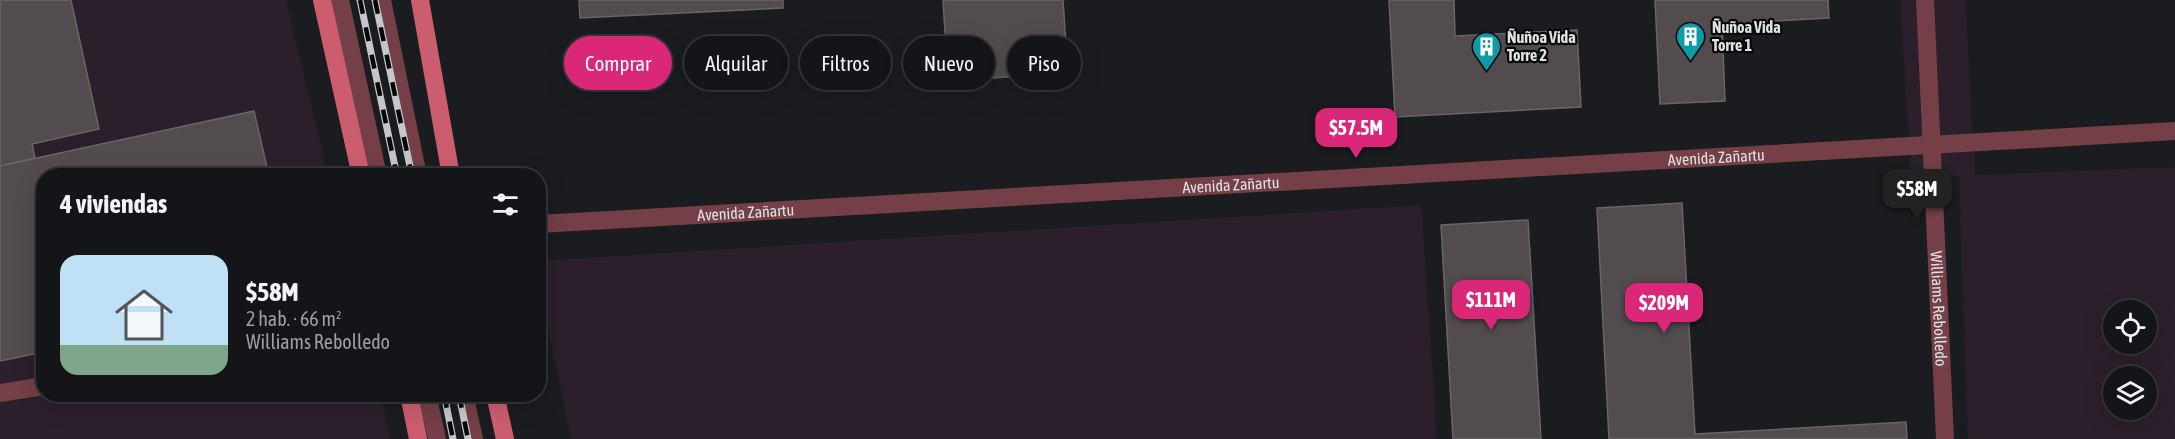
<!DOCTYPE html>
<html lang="es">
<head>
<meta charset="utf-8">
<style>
  :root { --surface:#141518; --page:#212225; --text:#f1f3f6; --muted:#9d9fa2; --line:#333437; --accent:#db2777 }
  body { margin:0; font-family:"Asap Condensed",sans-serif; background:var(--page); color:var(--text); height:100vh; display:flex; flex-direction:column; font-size:22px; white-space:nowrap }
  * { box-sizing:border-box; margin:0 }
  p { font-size:20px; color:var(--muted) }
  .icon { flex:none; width:33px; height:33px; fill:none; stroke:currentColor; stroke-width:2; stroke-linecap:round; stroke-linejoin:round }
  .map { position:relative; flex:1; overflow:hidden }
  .panel { position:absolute; left:36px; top:168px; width:510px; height:234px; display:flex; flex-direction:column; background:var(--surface); border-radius:24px; box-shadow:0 6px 24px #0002,0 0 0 2px var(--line) }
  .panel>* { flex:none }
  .banner { position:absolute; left:564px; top:36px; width:570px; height:54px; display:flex; gap:12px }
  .buttons { position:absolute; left:2103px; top:300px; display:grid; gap:12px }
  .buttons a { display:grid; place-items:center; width:54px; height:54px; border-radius:50%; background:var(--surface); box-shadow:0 6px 24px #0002,0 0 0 2px var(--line); font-size:30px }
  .price { position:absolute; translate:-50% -51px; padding:0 14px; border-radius:12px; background:var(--accent); color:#fff; font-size:20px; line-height:39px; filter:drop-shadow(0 2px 3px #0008) }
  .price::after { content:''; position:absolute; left:50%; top:36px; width:18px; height:14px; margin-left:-9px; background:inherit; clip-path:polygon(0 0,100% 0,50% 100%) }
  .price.active { background:#222; color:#fff }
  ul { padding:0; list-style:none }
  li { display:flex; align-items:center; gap:18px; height:150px; padding:0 24px }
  li span { display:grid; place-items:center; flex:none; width:168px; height:120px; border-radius:18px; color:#555 }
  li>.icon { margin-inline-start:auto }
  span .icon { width:72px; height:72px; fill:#fffc; stroke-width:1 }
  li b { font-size:26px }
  h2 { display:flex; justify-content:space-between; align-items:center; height:72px; padding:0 24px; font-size:26px }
  .chip { padding:0 21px; border-radius:27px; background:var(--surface); box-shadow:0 6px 24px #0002,0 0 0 2px var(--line); font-size:21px; line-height:54px }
  .chip.active { background:var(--accent); color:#fff }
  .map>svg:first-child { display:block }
  .industrial { fill:#2b1f2c; fill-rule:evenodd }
  .building { fill:#524c4e; stroke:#6a6466; stroke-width:1.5 }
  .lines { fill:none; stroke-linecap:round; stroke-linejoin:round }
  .minor { stroke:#743f46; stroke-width:18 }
  .major { stroke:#cb5d6f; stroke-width:18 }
  .rail-casing { stroke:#c5c6c9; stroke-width:7 }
  .rail { stroke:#060708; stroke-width:4.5; stroke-dasharray:14; stroke-linecap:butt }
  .labels { text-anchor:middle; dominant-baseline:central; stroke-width:4.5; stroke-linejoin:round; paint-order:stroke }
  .poi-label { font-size:16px; font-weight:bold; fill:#e0e1e4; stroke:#060708; text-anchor:start }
  .street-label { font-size:16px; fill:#e0e1e4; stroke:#060708 }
</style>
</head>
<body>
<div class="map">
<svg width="2175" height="439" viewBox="0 0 2175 439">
  <rect width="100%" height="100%" fill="#1b1c20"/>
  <g class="industrial">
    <path d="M0,0H286L328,175L44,176V394L380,395L391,439H0Z"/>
    <path d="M1900,0H1965L1975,175L2175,167V439H1968L1959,176L1911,177ZM2114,310H2146V344H2114ZM2114,376H2146V410H2114Z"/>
    <path d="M1421,205L1437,439H571L539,284V261Z"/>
  </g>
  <g class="building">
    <path d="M0,0H71L99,129L32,144L35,158L0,166Z"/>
    <path d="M579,0H783V8L580,18Z"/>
    <path d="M943,0H1063L1068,73L948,81Z"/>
    <path d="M1389,0H1454L1455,36L1577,30L1581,107L1395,117Z"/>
    <path d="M1655,0H1828L1829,18L1722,24L1725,101L1660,104Z"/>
    <path d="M254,111L269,176H44V352L0,361V166Z"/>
    <path d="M1682,203L1695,434L1906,422L1907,439H1609L1597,208Z"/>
    <path d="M1528,220L1541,439H1453L1441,225Z"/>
  </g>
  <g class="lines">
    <g class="minor">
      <path d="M340,0L378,176"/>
      <path d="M382,0L418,176"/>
      <path id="s1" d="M1925,0L1945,439"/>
      <path id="s2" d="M538,224L2175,131"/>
      <path d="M0,393L44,386"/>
      <path d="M427,394L437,439"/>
      <path d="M464,394L474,439"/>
    </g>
    <g class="major">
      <path d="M322,0L361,176"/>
      <path d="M420,0L451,176"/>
      <path d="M409,394L418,439"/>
      <path d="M495,394L505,439"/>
    </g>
    <defs>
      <g id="rail">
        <path d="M360,0L397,176"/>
        <path d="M375,0L412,176"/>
        <path d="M444,394L453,439"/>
        <path d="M459,394L468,439"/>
      </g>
    </defs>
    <use href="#rail" class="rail-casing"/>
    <use href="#rail" class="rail"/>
  </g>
  <defs>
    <symbol id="building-pin" viewBox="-11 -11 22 30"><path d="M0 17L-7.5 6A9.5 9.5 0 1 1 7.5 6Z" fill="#0f9aa8" stroke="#060708"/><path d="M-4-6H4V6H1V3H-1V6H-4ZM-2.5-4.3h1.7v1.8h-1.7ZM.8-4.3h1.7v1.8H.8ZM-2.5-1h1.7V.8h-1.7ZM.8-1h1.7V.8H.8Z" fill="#fff"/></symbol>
  </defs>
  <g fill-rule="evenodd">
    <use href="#building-pin" x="1674" y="20" width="33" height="45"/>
    <use href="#building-pin" x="1470" y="30" width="33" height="45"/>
  </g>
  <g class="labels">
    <g class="poi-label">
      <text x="1712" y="27">Ñuñoa Vida<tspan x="1712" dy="18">Torre 1</tspan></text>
      <text x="1507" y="37">Ñuñoa Vida<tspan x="1507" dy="18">Torre 2</tspan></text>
    </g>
    <g class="street-label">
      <text stroke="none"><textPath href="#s2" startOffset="1180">Avenida Zañartu</textPath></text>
      <text stroke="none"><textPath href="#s2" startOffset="694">Avenida Zañartu</textPath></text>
      <text stroke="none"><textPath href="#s2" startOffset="208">Avenida Zañartu</textPath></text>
      <text stroke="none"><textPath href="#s1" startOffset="309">Williams Rebolledo</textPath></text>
    </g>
  </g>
</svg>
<div class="buttons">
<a><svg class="icon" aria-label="locate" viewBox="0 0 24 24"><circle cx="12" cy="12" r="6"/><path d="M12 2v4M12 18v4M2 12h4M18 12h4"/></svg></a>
<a><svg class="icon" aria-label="layers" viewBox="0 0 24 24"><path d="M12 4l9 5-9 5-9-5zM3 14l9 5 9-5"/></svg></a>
</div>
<b class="price" style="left:1356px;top:159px">$57.5M</b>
<b class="price active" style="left:1917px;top:220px">$58M</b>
<b class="price" style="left:1491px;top:331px">$111M</b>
<b class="price" style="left:1664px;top:334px">$209M</b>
<div class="banner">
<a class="chip active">Comprar</a>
<a class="chip">Alquilar</a>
<a class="chip">Filtros</a>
<a class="chip">Nuevo</a>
<a class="chip">Piso</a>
</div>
<section class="panel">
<h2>4 viviendas<svg class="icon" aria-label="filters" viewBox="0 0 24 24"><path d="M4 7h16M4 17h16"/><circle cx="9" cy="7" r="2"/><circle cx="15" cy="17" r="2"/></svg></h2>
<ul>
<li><span style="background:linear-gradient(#bfe0f5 75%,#7fa58c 0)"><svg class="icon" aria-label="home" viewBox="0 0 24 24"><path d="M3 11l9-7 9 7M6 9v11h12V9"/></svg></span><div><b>$58M</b><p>2 hab. · 66 m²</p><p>Williams Rebolledo</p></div></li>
</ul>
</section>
</div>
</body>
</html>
